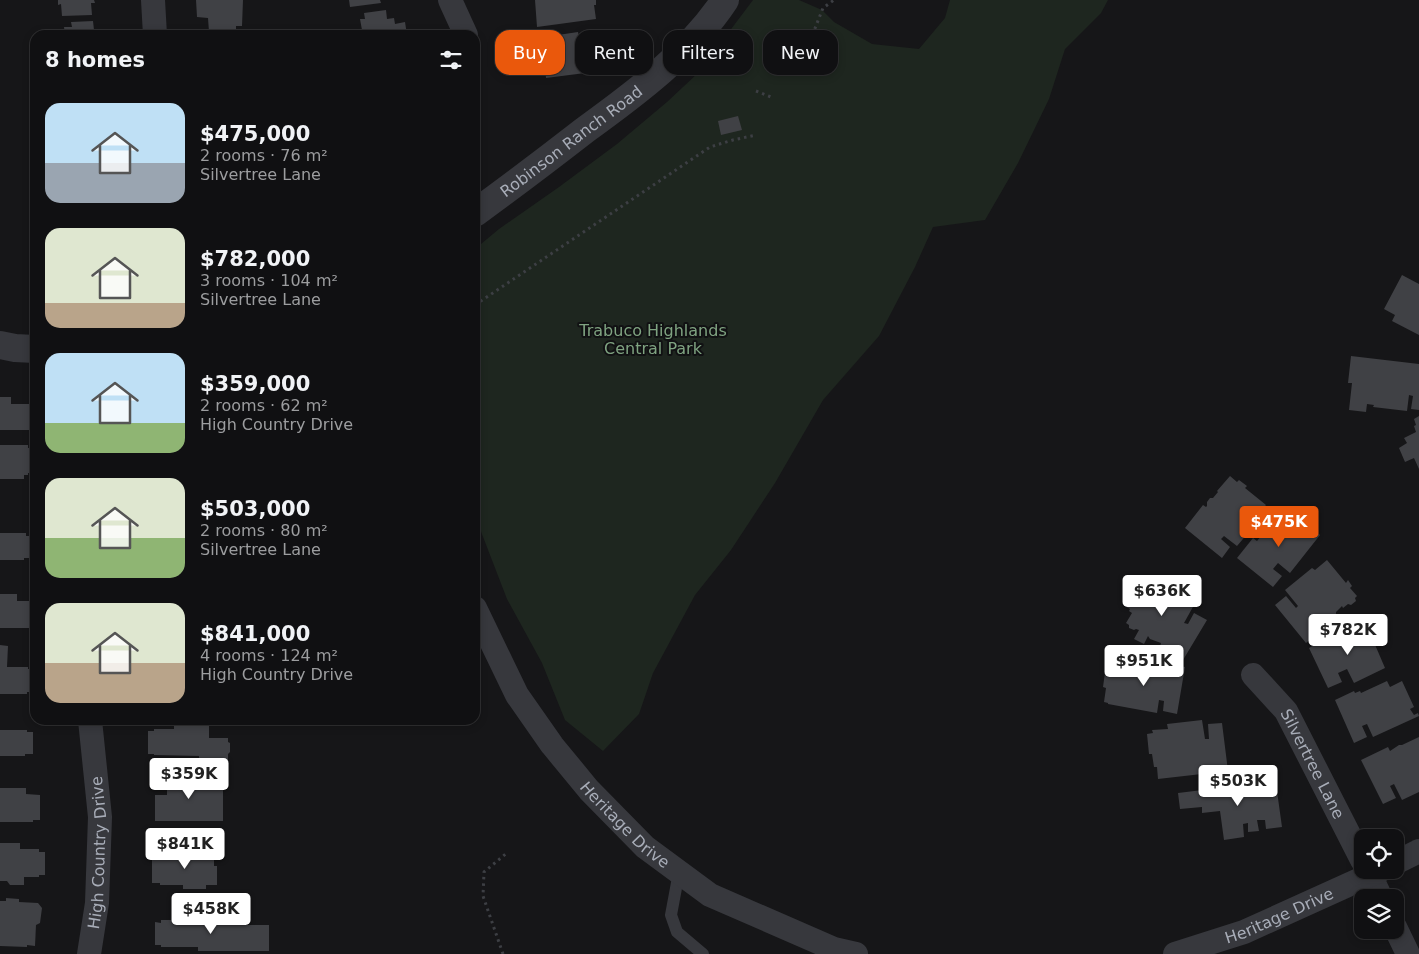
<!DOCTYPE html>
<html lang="en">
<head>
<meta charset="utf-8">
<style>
  :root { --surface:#101012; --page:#1e1e20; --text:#f1f3f6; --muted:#9c9d9f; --line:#303032; --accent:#ea580c }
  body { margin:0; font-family:"DejaVu Sans",sans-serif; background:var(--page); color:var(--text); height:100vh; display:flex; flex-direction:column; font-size:19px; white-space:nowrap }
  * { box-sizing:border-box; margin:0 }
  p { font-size:16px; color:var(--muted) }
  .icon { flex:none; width:28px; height:28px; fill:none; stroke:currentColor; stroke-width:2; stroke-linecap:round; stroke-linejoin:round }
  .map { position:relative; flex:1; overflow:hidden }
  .sheet { position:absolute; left:30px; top:30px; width:450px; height:695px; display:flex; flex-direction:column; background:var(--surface); border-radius:15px; box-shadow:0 2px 8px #0003,0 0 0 1px var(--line) }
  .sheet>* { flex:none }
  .top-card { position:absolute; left:495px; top:30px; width:475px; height:45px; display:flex; gap:10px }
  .tools { position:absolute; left:1354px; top:829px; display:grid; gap:10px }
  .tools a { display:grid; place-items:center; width:50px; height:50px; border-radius:10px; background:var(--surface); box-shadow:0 2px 8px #0003,0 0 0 1px var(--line); font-size:25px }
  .price { position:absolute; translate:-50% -42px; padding:0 11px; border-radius:5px; background:#fff; color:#222; font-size:16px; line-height:32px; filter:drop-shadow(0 1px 2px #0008) }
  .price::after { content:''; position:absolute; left:50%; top:30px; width:15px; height:11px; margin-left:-8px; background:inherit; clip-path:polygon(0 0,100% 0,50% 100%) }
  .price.selected { background:var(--accent); color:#fff }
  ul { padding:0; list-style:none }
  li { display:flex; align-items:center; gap:15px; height:125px; padding:0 15px }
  li span { display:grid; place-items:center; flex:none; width:140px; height:100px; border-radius:15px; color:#555 }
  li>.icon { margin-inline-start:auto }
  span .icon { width:60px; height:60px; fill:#fffc; stroke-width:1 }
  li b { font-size:21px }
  h2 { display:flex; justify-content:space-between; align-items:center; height:60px; padding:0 15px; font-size:21px }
  .tag { padding:0 18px; border-radius:15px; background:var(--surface); box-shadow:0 2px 8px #0003,0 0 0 1px var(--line); font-size:18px; line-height:45px }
  .tag.selected { background:var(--accent); color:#fff }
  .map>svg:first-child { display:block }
  .green { fill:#1e261f }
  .building { fill:#404145 }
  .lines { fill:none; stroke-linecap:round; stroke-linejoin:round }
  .path { stroke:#3d3f44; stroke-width:3; stroke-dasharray:2.5 4; stroke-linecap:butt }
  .service { stroke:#37383d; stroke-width:12 }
  .minor { stroke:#37383d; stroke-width:24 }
  .tertiary { stroke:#37383d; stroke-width:28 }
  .labels { text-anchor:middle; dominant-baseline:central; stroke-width:4; stroke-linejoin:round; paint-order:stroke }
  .street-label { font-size:16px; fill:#a8adb8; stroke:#111113 }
  .park-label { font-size:16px; fill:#7fa381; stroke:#111113 }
</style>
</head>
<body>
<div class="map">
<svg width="1419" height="954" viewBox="0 0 1419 954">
  <rect width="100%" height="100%" fill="#161618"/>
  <path class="green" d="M753,0H799L822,10L834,22L872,44L919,49L945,18L950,0H1108L1101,13L1065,49L1049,99L1018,163L985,220L933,227L915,267L879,336L823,400L775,483L731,550L695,595L653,673L639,714L603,751L565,720L542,663L507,599L475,516V249L499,229L559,187L617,144L667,102L698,73Z"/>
  <g class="building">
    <path d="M58,0H94L95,3H91L92,15L62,16L61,4L58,5Z"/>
    <path d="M196,0H243L242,26H236V31L209,32L208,18L197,17Z"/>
    <path d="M349,0H380L381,3L350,7Z"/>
    <path d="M535,0H596V5H594L596,19L537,27Z"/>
    <path d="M386,10L387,19L394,18L395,24L405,22L407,35H360L359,30H362L360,19H365L364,13Z"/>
    <path d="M93,21L94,30H99L100,35H65L64,27H72L71,22Z"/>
    <path d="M578,32L579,37L587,36L588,47H590L593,72L546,78L545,66H543L541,53L553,51L551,36Z"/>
    <path d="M738,116L742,130L721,135L718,121Z"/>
    <path d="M1402,275L1419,284V335L1392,321L1395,315L1384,309Z"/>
    <path d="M1351,356L1419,364V410L1411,409L1413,396L1409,395L1407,411L1373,407L1374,405L1367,404L1366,412L1349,410L1352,383H1348Z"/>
    <path d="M0,397H11V404H33V430H0Z"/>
    <path d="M1419,416V469L1414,458L1405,462L1399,448L1407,443L1404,438L1416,432L1414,426L1416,425L1414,419Z"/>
    <path d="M0,445H28V448H35V473H28V475H24V479H0Z"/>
    <path d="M1230,476L1237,482L1239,480L1247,486L1245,488L1266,505L1256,518L1259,520L1237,546L1224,536L1221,539L1230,547L1222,558L1185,528L1203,505L1206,507L1207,506V502L1210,498H1213L1218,492L1217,491Z"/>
    <path d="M1290,511L1320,535L1290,573L1278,563L1273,569L1282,576L1273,587L1237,558L1253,538L1257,541L1276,518L1281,522Z"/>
    <path d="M0,533H26V536H31V558H24V560H0Z"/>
    <path d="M1327,560L1346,583L1348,580L1352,586L1350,588L1357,596L1355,598L1356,601L1351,605L1348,604L1343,608L1342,606L1336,612V615L1331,619L1328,618L1325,621L1328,625L1306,643L1275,605L1286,596L1296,608L1298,606L1285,590L1312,568L1315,570Z"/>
    <path d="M1132,576L1148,585L1149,582L1163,590L1164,588L1194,605L1184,623L1188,624L1194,613L1207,620L1183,660L1167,651L1169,647H1167L1164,649L1160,647L1161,643L1150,639L1148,636L1144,644L1134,639L1139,630L1136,629L1134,630L1129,628V625L1126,623L1132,613L1129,611L1130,609L1125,606L1130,596L1123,592Z"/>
    <path d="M0,594H17V601H35V628H0Z"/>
    <path d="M1363,622L1372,640H1373L1385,668L1354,683L1347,669L1338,673L1342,682L1328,688L1309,648L1320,642L1335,635L1337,636Z"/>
    <path d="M0,645L8,646L7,667H28V669H33V692H27V694H0Z"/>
    <path d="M1129,661L1155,666V664L1168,667L1169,664L1185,667L1177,714L1163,711L1164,701L1159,700L1157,713L1108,704V703L1104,702L1106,688L1103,687L1106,665L1128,669Z"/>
    <path d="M1387,681L1390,687L1402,681L1414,707L1410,709L1414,715L1418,713L1419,716L1373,737L1367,724L1362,726L1367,737L1354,743L1335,700L1354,691L1355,693L1360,691L1361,693Z"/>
    <path d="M1202,720L1205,739H1209L1208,724L1222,723L1228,771L1158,779L1157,767H1154L1152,754H1149L1147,734L1153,733L1152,730L1168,729L1167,724Z"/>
    <path d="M174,721L200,722V724H209V738H228V742L230,743V752L228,754V760H199V756L154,755V754H148V731H154V729H174Z"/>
    <path d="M0,730H27V732H33V754H25V756H0Z"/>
    <path d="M1419,737V792L1402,800L1394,784L1390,786L1396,798L1383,804L1361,760L1388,747L1390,751L1399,745H1402Z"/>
    <path d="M167,774H206V788H223V821H155V795H167Z"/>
    <path d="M1262,782L1263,786L1276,784L1282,827L1266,829L1265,820H1257L1259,831L1248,832V823L1243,824L1244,837L1224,840L1220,811L1202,813V807L1180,809L1178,793L1235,786V789L1247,788V784Z"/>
    <path d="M0,788H26V794L40,795V820H33V822H0Z"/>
    <path d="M0,843H20V849H39V852H45V875H39V877H24V885H10L7,881H0Z"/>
    <path d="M179,851H208V858H214V866H217V885H206V889H183V885H160V883H152V857H161V856H179Z"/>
    <path d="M6,898L19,899V902L38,903L42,908L40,923L36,925L35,946L27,945V947L0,946V901H6Z"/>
    <path d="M181,913H207V915H216V925H269V951H198V947H161V945H155V922L161,923V920H181Z"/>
  </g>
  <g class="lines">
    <g class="path">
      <path d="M810,41L823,8L834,0"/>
      <path d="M756,91L771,97"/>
      <path d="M475,305L710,147L733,140L756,135"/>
      <path d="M503,954L483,896L484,872L508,852"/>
    </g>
    <path class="service" d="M679,872L671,915L677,932L703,954"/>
    <g class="minor">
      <path d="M153,0L155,35"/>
      <path d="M450,0L466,35"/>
      <path id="s1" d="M475,608L517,695L552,745L589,790L645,847L710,895L834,949L856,954"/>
      <path id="s2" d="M1253,675L1286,711L1362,860"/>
      <path d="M1395,863L1419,851"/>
      <path d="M1368,870L1381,898"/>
      <path d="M1395,927L1408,954"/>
      <path id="s3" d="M89,954L97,903L100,817L90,720"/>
      <path id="s4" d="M1175,954L1244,932L1381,870"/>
    </g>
    <g class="tertiary">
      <path id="s5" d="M475,213C512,186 549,158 585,130C636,93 690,53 725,0"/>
      <path d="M0,345L15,348L35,349"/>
    </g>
  </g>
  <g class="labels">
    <g class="street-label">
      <text stroke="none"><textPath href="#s5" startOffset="120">Robinson Ranch Road</textPath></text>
      <text stroke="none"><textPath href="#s2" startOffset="108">Silvertree Lane</textPath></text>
      <text stroke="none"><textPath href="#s1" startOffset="266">Heritage Drive</textPath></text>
      <text stroke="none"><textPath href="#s3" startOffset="102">High Country Drive</textPath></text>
      <text stroke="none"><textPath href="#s4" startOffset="111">Heritage Drive</textPath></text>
    </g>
    <g class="park-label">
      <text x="653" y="330">Trabuco Highlands<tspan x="653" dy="18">Central Park</tspan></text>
    </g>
  </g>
</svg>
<div class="tools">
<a><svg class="icon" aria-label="locate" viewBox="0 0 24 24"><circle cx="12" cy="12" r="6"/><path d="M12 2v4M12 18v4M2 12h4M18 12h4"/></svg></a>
<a><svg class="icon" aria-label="layers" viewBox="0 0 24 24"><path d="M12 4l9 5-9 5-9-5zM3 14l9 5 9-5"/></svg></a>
</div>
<b class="price selected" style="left:1279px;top:548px">$475K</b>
<b class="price" style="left:1162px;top:617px">$636K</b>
<b class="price" style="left:1348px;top:656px">$782K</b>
<b class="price" style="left:1144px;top:687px">$951K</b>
<b class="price" style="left:189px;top:800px">$359K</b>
<b class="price" style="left:1238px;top:807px">$503K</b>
<b class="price" style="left:185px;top:870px">$841K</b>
<b class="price" style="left:211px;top:935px">$458K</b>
<div class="top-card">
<a class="tag selected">Buy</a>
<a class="tag">Rent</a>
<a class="tag">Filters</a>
<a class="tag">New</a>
</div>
<section class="sheet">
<h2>8 homes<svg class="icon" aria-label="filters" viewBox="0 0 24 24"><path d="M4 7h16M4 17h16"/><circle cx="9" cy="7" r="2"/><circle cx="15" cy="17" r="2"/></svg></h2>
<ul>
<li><span style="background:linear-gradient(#bfe0f5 60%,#9aa5b1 0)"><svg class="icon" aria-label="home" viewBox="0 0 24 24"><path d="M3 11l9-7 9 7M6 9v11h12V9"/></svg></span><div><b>$475,000</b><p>2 rooms · 76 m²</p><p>Silvertree Lane</p></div></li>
<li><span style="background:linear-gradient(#dfe7d0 75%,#b9a48a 0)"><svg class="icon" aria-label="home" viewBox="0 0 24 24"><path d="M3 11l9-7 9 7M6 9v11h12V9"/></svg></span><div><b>$782,000</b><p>3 rooms · 104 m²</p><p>Silvertree Lane</p></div></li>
<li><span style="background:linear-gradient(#bfe0f5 70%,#8fb573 0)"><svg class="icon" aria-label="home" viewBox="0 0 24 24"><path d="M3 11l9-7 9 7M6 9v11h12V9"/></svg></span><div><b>$359,000</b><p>2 rooms · 62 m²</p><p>High Country Drive</p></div></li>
<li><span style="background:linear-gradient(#dfe7d0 60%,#8fb573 0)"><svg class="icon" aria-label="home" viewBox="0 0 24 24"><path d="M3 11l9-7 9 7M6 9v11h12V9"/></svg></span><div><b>$503,000</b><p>2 rooms · 80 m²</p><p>Silvertree Lane</p></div></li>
<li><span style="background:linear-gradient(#dfe7d0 60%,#b9a48a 0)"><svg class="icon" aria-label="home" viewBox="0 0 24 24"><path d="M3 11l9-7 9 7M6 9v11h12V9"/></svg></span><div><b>$841,000</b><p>4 rooms · 124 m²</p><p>High Country Drive</p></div></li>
</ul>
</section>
</div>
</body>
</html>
